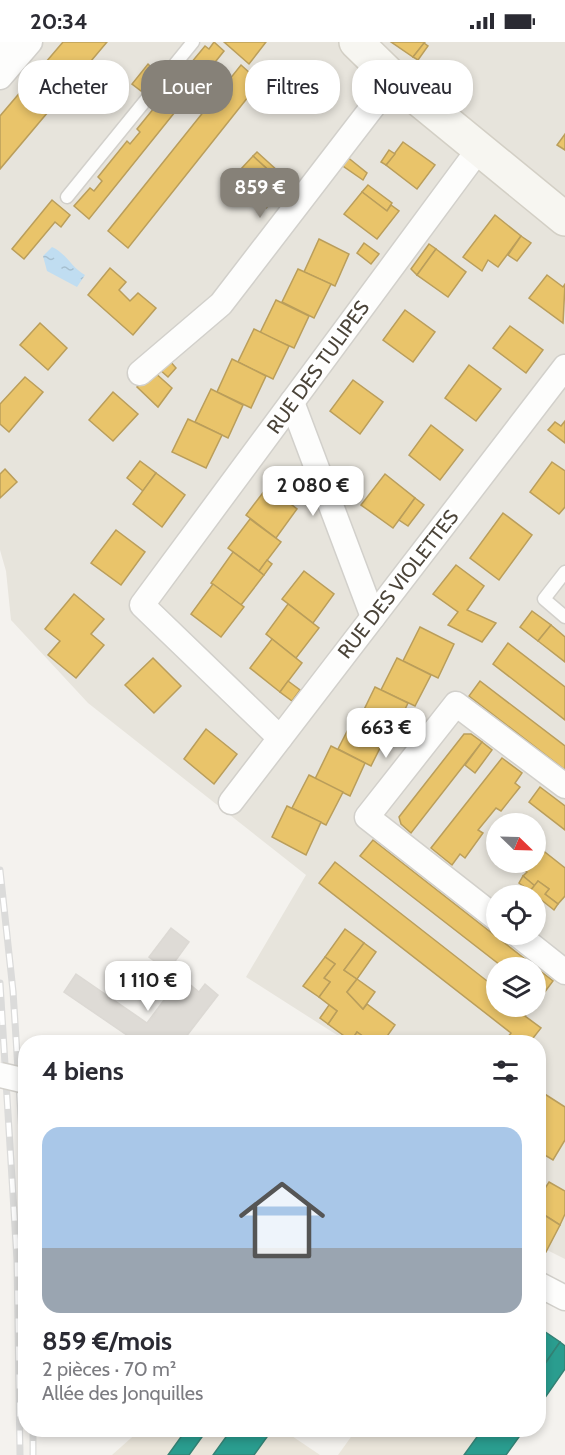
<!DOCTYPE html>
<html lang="fr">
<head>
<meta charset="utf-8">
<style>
  :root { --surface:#fff; --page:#f7f7f7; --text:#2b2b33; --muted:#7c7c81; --line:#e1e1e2; --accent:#868178 }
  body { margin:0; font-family:Cabin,sans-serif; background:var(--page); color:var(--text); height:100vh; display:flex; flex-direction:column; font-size:22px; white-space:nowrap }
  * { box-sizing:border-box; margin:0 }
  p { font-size:20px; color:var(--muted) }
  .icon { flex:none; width:33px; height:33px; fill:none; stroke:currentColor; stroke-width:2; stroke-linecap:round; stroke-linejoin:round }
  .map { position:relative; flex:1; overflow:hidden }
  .side { position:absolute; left:18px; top:993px; width:528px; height:402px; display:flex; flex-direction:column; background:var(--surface); border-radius:24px; box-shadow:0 3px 9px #0003 }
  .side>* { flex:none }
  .hud { position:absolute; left:18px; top:18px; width:530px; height:54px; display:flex; gap:12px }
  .needle { width:39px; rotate:113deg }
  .controls { position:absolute; left:486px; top:771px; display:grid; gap:12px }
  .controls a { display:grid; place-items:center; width:60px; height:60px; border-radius:50%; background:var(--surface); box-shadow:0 3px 9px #0003; font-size:30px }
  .price { position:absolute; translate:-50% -51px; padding:0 14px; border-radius:12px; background:#fff; color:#222; font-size:20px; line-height:39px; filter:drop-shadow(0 2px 3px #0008) }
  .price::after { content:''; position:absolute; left:50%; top:36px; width:18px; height:14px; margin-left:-9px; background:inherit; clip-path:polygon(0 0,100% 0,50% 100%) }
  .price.on { background:var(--accent); color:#fff }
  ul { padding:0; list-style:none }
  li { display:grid; align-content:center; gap:12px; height:318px; padding:0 24px }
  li+li { border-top:2px solid var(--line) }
  li span { display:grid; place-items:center; height:186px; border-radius:18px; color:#555 }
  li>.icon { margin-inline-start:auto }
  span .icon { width:108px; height:108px; fill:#fffc; stroke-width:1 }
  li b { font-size:26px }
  h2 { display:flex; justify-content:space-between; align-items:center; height:72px; padding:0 24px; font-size:26px }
  .chip { padding:0 21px; border-radius:24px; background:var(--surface); box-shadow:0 3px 9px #0003; font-size:21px; line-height:54px }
  .chip.on { background:var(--accent); color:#fff }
  .status { display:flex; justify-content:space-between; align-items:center; height:42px; padding:0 30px; background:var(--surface); direction:ltr }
  .status svg { height:16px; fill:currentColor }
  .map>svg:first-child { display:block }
  .residential { fill:#e7e4dc; fill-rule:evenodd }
  .education { fill:#eae5da }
  .water { fill:url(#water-ripples) }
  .homes { fill:#e9c46a; stroke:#ba9e5b; stroke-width:1.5 }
  .schools { fill:#2a9d8f; stroke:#348275; stroke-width:1.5 }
  .building { fill:#dedbd6; stroke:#dcd9d4; stroke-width:1.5 }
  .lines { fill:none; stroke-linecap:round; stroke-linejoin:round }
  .lane-casing { stroke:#d2d0cb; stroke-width:15 }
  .street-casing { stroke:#d2d0cb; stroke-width:27 }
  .secondary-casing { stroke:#d3cfc5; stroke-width:36 }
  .lane { stroke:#fdfdfc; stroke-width:12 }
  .street { stroke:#fdfdfc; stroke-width:24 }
  .secondary { stroke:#f7f6f1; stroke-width:33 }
  .rail-casing { stroke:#dbdbda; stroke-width:7 }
  .rail { stroke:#fff; stroke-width:4.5; stroke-dasharray:14; stroke-linecap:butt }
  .street-bridge-casing { stroke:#d2d0cb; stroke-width:27; stroke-linecap:butt }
  .street-bridge { stroke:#fdfdfc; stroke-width:24 }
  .labels { text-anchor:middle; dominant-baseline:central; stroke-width:6; stroke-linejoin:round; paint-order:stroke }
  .street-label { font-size:20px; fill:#4b4439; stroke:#fff }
</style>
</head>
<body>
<div class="status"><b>20:34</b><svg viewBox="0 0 49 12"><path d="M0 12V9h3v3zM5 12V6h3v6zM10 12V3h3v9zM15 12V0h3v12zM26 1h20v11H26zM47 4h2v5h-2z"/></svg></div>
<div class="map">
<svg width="565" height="1413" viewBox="0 0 565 1413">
  <defs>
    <pattern id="water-ripples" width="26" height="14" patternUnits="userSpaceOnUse" patternTransform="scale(1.5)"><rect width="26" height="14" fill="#c0ddf1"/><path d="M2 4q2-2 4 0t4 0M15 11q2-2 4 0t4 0" fill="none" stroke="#a6bfcf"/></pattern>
  </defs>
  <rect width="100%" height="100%" fill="#f4f2ee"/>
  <path class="residential" d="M0,0H565V1217L539,1204L538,1000H348L246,935L306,833L88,661L11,578L6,529L0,508ZM496,782H536V820H496ZM496,854H536V892H496ZM496,926H536V964H496Z"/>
  <g class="education">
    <path d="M140,1388H283L320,1413H112Z"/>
    <path d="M356,1388H524L506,1413H338Z"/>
  </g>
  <path class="water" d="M52,205C66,211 71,225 85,233L77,245L47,229L43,214Z"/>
  <g class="homes">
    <path d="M63,0H107L0,127V74Z"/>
    <path d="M214,0L224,9L89,177L74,164L90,146L94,149L102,139L98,135L127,99L130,102L140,90L137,87L167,50L170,53L179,41L176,39L205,4L209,7Z"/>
    <path d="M224,0H266L249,22Z"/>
    <path d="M391,0H425L413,15Z"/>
    <path d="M424,1L428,4L418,18L413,15Z"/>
    <path d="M148,22L156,30L141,49L132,42Z"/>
    <path d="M241,23L260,40L128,206L108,189Z"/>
    <path d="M565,92V108L557,103Z"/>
    <path d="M403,100L435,123L417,147L386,123Z"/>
    <path d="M389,108L395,112L386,123L381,120Z"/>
    <path d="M257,110L279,130L275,134L253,114Z"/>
    <path d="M253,114L275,134L279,130L289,139L266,166L257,158L253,162L228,141Z"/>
    <path d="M346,114L367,131L363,138L340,122Z"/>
    <path d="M368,143L392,161L387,169L362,150Z"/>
    <path d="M362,150L387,169L391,163L399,169L377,197L344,172Z"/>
    <path d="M52,158L70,173L61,185L55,180L24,217L12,207Z"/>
    <path d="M495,173L521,194L498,225L488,218L482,229L463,215Z"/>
    <path d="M521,194L531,201L517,219L508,213Z"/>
    <path d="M319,197L349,212L335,244L304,230Z"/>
    <path d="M364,201L379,212L371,222L357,211Z"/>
    <path d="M429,202L436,207L417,233L411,227Z"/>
    <path d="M436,207L466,230L448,255L417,233Z"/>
    <path d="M110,226L126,240L119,248L130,259L138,251L156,266L133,293L88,253Z"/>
    <path d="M298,227L331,242L314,276L282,260Z"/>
    <path d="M547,233L563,245L565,242L563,281L529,256Z"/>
    <path d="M276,258L309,274L294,306L260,291Z"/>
    <path d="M405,268L435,290L413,320L383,298Z"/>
    <path d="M40,281L67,306L48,328L20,303Z"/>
    <path d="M510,284L543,308L526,331L493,306Z"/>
    <path d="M254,287L289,304L273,337L238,320Z"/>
    <path d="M232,317L266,334L251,366L217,350Z"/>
    <path d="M169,318L176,326L168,335L159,327Z"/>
    <path d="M469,323L501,347L476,379L445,356Z"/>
    <path d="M153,329L172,346L158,365L137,345Z"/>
    <path d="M25,335L43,350L9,390L0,382V362Z"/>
    <path d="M353,338L383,360L360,392L330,369Z"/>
    <path d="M211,347L243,363L228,396L195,380Z"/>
    <path d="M113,350L138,372L113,399L89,378Z"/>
    <path d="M188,377L222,393L206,426L172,410Z"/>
    <path d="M565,379V401L548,388L555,380L561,384Z"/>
    <path d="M431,383L463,408L440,438L409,413Z"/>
    <path d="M140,419L156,431L143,449L127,436Z"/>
    <path d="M552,420L565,429V465L559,472L530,450Z"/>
    <path d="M5,427L17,440L0,456V432Z"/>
    <path d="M156,431L185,453L162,485L133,462Z"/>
    <path d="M385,432L415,456L393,486L361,463Z"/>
    <path d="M268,444L297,467L276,496L246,473Z"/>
    <path d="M415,456L424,463L408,484L399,478Z"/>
    <path d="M503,471L532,493L499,538L470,516Z"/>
    <path d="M250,477L281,500L259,529L228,506Z"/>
    <path d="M116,488L145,510L121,543L91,521Z"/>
    <path d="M233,510L264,533L241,563L211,541Z"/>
    <path d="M267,518L272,522L264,533L259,529Z"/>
    <path d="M456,523L484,544L467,568L496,581L482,600L448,583L458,570L433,552Z"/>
    <path d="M304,529L334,552L313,581L282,557Z"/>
    <path d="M213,542L244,565L221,595L191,572Z"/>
    <path d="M74,552L104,577L91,592L104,603L76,636L48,613L60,599L45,587Z"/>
    <path d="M288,562L319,586L296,616L266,592Z"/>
    <path d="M532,569L551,583L538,599L520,585Z"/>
    <path d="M551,583L565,595V620L538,599Z"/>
    <path d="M420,585L454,602L438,636L403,619Z"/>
    <path d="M272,597L302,621L280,650L250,626Z"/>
    <path d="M508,601L565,645V678L493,622Z"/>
    <path d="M153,616L181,644L154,671L125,643Z"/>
    <path d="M397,616L431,633L415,664L381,648Z"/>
    <path d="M288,639L300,648L292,659L280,650Z"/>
    <path d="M480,639L565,704V728L469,654Z"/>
    <path d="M375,645L408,661L392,694L359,678Z"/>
    <path d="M354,676L387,692L371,724L338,707Z"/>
    <path d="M206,687L237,712L214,742L184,717Z"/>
    <path d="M464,692H471L482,700L411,791L401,782L399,775Z"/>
    <path d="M482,700L492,708L475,731L465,723Z"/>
    <path d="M331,704L365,721L350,754L315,737Z"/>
    <path d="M502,716L522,731L515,741L520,745L501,769L496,766L478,788L483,791L465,816L460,812L452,823L431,806Z"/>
    <path d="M309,733L343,750L326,783L292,766Z"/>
    <path d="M540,745L565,764V788L529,760Z"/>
    <path d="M287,764L321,780L306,813L272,795Z"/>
    <path d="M373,798L553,939L541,955L536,950V926H504L360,814Z"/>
    <path d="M536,803L565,826V854L558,862L545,852L549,847L538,839L535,844L523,834L527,830L517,822L513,826L507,820H536Z"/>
    <path d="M335,820L496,946V964H520L528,970L525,974L541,986L530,1000H512L507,996L511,991L319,841Z"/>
    <path d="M523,834L535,844L530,849L519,841Z"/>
    <path d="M538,839L549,847L545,852L558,862L554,868L530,849Z"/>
    <path d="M345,887L364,901L344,928L357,937L347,950L363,967L367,962L395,983L383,1000H371L357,990L351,999L328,982L337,969L319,955L330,940L324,936L335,922L325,915Z"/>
    <path d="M364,901L376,910L357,937L344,928Z"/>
    <path d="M325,915L335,922L324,936L330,940L319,955L303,944Z"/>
    <path d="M357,937L375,950L363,967L347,950Z"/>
    <path d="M329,963L337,969L328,982L320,976Z"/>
    <path d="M357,990L367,997L364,1000L351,999Z"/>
    <path d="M540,1049L565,1065V1098L553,1118L538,1109Z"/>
    <path d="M549,1140L565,1149V1172L560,1183L538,1169V1157Z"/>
    <path d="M538,1169L560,1183L546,1210L538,1205Z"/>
  </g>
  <g class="schools">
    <path d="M538,1285L560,1300L538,1332Z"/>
    <path d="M560,1300L565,1304V1327L542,1360L538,1357V1332Z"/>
    <path d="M186,1388H207L189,1413H168Z"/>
    <path d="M231,1388H272L254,1413H213Z"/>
    <path d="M465,1388H524L506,1413H464L477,1395Z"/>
  </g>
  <g class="building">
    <path d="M171,886L189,900L168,929L149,915Z"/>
    <path d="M76,932L147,981L170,950L176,953L187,940L199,950L205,942L218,953L182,1000H137L64,950Z"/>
  </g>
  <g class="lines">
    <defs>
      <g id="lane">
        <path d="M67,155L193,0"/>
        <path d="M565,530L544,557L565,575"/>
      </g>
      <g id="street">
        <path d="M0,5L4,0"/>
        <path d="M0,35L30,0"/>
        <path d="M140,331L221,262L394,37"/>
        <path d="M292,360L373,575"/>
        <path d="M280,696L142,563L479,107"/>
        <path d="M231,760L565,325"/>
        <path d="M496,876L367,775L456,662L565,744"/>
        <path d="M517,892L565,930"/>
        <path d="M538,1242L565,1256"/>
      </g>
      <path id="secondary" d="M356,0L394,37L565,177"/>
    </defs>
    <use href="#lane" class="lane-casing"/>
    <use href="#street" class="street-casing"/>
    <use href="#secondary" class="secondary-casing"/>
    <use href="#lane" class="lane"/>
    <use href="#street" class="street"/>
    <use href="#secondary" class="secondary"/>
    <defs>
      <g id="rail">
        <path d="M0,828L13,949L26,1154"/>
        <path d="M0,941L17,1218L20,1413"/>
        <path d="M33,1413V1388"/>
      </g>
    </defs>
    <use href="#rail" class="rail-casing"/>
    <use href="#rail" class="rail"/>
    <defs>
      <path id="street-bridge" d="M0,1033L26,1039"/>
    </defs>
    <use href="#street-bridge" class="street-bridge-casing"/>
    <use href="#street-bridge" class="street-bridge"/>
  </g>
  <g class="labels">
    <g class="street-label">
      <text transform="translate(318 325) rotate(-54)">RUE DES TULIPES</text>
      <text transform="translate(398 542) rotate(-52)">RUE DES VIOLETTES</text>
    </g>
  </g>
</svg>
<div class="controls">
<a><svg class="needle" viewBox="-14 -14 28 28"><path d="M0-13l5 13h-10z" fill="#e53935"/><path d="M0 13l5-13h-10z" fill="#7c7c81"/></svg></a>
<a><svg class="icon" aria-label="locate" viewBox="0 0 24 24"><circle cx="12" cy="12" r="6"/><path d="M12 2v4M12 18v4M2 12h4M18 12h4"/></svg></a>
<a><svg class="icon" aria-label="layers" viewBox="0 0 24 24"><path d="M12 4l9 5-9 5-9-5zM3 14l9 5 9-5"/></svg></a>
</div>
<b class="price on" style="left:260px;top:177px">859 €</b>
<b class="price" style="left:313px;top:475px">2 080 €</b>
<b class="price" style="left:386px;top:717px">663 €</b>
<b class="price" style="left:148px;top:970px">1 110 €</b>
<div class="hud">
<a class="chip">Acheter</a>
<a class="chip on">Louer</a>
<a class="chip">Filtres</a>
<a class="chip">Nouveau</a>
</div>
<section class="side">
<h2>4 biens<svg class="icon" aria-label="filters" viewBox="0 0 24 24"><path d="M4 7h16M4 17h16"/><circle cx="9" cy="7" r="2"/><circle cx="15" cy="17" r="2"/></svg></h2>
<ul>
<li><span style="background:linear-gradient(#a9c7e8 65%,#9aa5b1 0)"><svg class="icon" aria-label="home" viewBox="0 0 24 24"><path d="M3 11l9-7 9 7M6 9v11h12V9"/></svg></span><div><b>859 €/mois</b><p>2 pièces · 70 m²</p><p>Allée des Jonquilles</p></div></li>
</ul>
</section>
</div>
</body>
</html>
